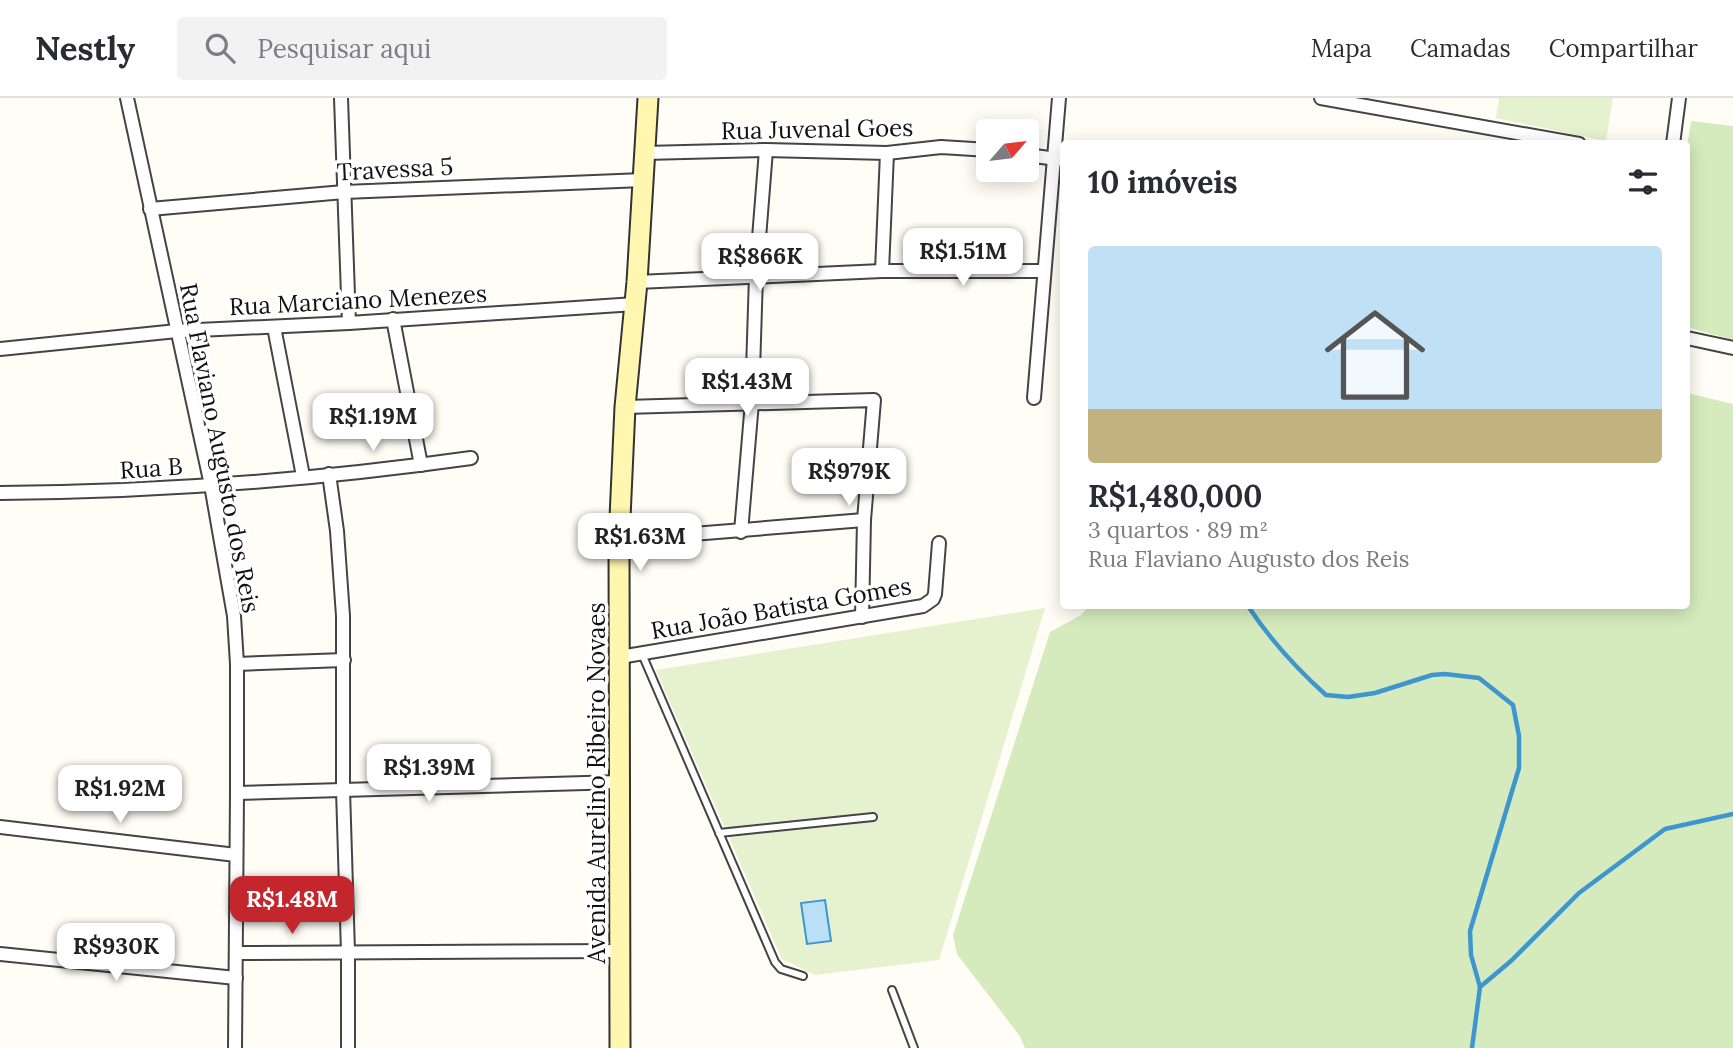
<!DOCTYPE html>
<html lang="pt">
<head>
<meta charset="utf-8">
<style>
  :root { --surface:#fff; --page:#f2f2f3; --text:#2b2b33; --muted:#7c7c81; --line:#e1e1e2; --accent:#c4262e }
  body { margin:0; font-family:Lora,serif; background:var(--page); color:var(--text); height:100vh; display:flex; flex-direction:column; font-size:26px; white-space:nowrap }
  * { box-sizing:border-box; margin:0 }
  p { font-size:23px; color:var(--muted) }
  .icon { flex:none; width:38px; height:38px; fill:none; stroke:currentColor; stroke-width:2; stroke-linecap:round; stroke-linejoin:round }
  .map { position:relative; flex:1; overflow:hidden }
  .panel { position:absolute; left:1060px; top:42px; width:630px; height:469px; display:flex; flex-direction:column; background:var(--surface); border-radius:7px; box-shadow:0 4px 18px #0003 }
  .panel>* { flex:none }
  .needle { width:46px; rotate:62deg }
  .tools { position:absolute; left:976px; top:21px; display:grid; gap:14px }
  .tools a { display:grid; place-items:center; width:63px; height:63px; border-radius:7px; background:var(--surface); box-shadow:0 4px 18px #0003; font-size:35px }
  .price { position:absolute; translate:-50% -60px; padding:0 16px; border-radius:14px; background:#fff; color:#222; font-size:23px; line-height:46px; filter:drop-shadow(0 2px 4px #0008) }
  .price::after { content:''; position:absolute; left:50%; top:42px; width:21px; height:16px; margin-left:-10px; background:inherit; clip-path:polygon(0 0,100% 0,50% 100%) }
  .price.selected { background:var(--accent); color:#fff }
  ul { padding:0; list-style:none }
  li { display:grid; align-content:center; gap:14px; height:371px; padding:0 28px }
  li span { display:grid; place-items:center; height:217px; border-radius:7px; color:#555 }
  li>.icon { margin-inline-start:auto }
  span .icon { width:126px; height:126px; fill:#fffc; stroke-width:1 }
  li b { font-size:30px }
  h2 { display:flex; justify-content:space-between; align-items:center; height:84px; padding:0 28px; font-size:30px }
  header { display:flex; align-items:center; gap:42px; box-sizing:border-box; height:98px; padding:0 35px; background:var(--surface); border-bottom:2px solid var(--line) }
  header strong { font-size:33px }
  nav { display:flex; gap:38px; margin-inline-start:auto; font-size:24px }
  .search { width:490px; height:63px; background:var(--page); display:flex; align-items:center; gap:18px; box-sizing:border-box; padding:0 24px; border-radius:7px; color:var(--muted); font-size:26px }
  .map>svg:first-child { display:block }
  .green { fill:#d5ebbd }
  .pitch { fill:#e6f2cf }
  .water { fill:#b9e0f7; stroke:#3f96cf; stroke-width:2 }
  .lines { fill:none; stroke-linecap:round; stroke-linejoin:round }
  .stream { stroke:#3f96cf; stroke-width:4.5 }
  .lane-casing { stroke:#444; stroke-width:10 }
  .street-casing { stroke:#444; stroke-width:16 }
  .secondary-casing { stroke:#333; stroke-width:23 }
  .lane { stroke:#fff; stroke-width:6 }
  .street { stroke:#fff; stroke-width:12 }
  .secondary { stroke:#fff6b0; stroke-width:19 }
  .labels { text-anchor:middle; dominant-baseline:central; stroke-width:7; stroke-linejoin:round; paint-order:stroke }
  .street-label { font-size:24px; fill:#111; stroke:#fff }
</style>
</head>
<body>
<header>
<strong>Nestly</strong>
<div class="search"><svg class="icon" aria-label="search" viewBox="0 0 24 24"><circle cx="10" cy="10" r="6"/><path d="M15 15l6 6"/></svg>Pesquisar aqui</div>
<nav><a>Mapa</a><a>Camadas</a><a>Compartilhar</a></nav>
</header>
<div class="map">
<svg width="1733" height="950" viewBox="0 0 1733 950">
  <rect width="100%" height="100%" fill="#fffdf5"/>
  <g class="green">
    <path d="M1691,23L1733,28V242L1687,229V49Z"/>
    <path d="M1687,295L1733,306V950H1025L1019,937L957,856L953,837L1050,534L1081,517L1089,508H1687Z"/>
  </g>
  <g class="pitch">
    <path d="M1499,0H1613L1606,43L1496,20Z"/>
    <path d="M1045,510L939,862L815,877L782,861L656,572Z"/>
  </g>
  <path class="water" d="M825,802L831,843L807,846L801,805Z"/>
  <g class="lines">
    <g class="stream">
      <path d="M1248,508C1269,540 1297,571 1326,597L1348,599L1375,595L1432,577L1445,576L1479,580L1513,607L1519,638V670L1470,833L1471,857L1480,889"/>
      <path d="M1472,950L1480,889L1511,863L1579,795L1665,731L1733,716"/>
    </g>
    <defs>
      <g id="lane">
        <path d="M642,556L775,864L781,871L803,878"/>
        <path d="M719,735L873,719"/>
        <path d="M892,892L914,950"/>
      </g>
      <g id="street">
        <path d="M127,0L211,387L234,518L237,566V695L235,950"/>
        <path d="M341,0L349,225"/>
        <path d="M1321,0L1579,46"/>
        <path d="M1673,46L1679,0"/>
        <path d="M645,55L766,52L887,55L941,49L989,52"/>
        <path d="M1027,57L1064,62"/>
        <path d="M150,111L344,94L643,82"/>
        <path d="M882,173L887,55"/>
        <path d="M637,184L882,173H1044"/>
        <path d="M393,221L421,367"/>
        <path d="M274,229L303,378"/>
        <path d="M1687,240L1733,250"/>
        <path d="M0,251L177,233L349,225L635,206"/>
        <path d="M1034,300L1059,0"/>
        <path d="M625,309L874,302L864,422L862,519"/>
        <path d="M329,376L337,433L343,518V692L348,854V950"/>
        <path d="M0,395C158,394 315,382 471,360"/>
        <path d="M741,434L752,304L756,178L766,52"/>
        <path d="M619,442L864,422"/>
        <path d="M620,559L923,508L933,501L935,496L939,445"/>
        <path d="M237,566L344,562"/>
        <path d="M237,695L620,684"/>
        <path d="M0,729L236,757"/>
        <path d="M236,855L621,853"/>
        <path d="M0,856L236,880"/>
      </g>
      <path id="secondary" d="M620,950L619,442L625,309L637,184L648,0"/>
    </defs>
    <use href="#lane" class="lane-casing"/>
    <use href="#street" class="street-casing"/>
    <use href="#secondary" class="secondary-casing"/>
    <use href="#lane" class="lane"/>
    <use href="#street" class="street"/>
    <use href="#secondary" class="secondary"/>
  </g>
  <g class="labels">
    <g class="street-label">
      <text transform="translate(817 31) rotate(-1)">Rua Juvenal Goes</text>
      <text transform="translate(395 71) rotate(-3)">Travessa 5</text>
      <text transform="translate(358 202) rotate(-3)">Rua Marciano Menezes</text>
      <text transform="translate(220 350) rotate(79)">Rua Flaviano Augusto dos Reis</text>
      <text transform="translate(151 370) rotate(-4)">Rua B</text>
      <text transform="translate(781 510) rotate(-10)">Rua João Batista Gomes</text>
      <text transform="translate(596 685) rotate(-90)">Avenida Aurelino Ribeiro Novaes</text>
    </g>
  </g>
</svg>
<div class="tools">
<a><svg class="needle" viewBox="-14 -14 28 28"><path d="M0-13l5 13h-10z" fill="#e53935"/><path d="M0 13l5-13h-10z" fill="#7c7c81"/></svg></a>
</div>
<b class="price" style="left:963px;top:190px">R$1.51M</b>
<b class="price" style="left:760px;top:195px">R$866K</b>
<b class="price" style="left:747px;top:320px">R$1.43M</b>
<b class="price" style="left:373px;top:355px">R$1.19M</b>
<b class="price" style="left:849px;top:410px">R$979K</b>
<b class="price" style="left:640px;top:475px">R$1.63M</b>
<b class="price" style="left:429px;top:706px">R$1.39M</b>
<b class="price" style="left:120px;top:727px">R$1.92M</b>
<b class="price selected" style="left:292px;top:838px">R$1.48M</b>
<b class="price" style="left:116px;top:885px">R$930K</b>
<section class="panel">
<h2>10 imóveis<svg class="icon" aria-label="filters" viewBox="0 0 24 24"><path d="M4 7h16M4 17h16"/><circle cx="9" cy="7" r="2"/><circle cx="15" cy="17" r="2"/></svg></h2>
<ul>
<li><span style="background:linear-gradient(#bfe0f5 75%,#c2b280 0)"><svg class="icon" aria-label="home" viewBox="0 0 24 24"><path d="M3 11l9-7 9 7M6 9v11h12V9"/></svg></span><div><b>R$1,480,000</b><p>3 quartos · 89 m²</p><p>Rua Flaviano Augusto dos Reis</p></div></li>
</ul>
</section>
</div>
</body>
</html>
